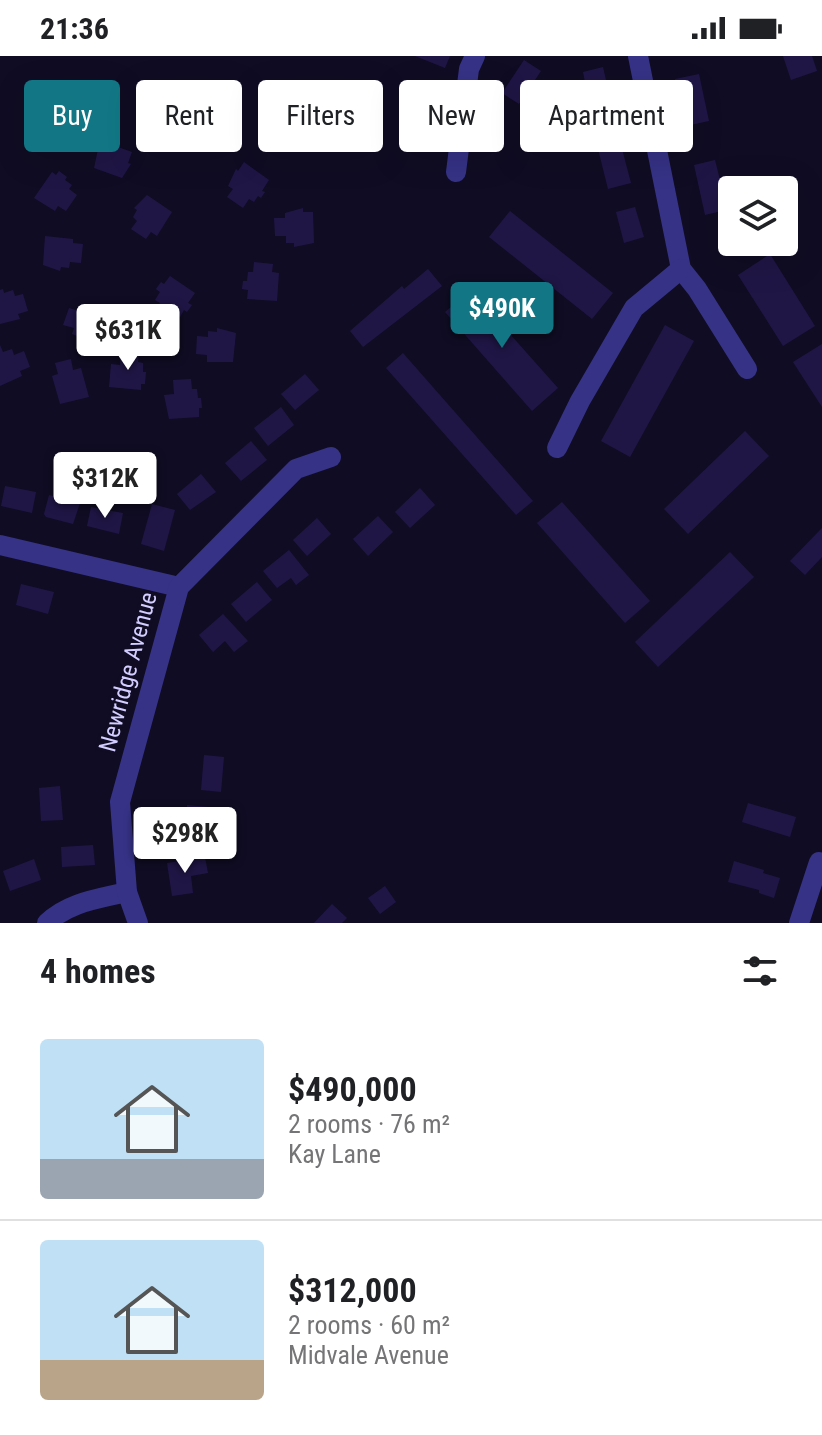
<!DOCTYPE html>
<html lang="en">
<head>
<meta charset="utf-8">
<style>
  :root { --surface:#fff; --page:#f2f2f2; --text:#202124; --muted:#757577; --line:#e0e0e0; --accent:#127684 }
  body { margin:0; font-family:"Roboto Condensed",sans-serif; background:var(--page); color:var(--text); height:100vh; display:flex; flex-direction:column; font-size:30px; white-space:nowrap }
  * { box-sizing:border-box; margin:0 }
  p { font-size:26px; color:var(--muted) }
  .icon { flex:none; width:44px; height:44px; fill:none; stroke:currentColor; stroke-width:2; stroke-linecap:round; stroke-linejoin:round }
  .map { position:relative; height:867px; overflow:hidden }
  .details { display:flex; flex-direction:column; background:var(--surface); flex:1 }
  .details>* { flex:none }
  .banner { position:absolute; left:24px; top:24px; width:774px; height:72px; display:flex; gap:16px }
  .tools { position:absolute; left:718px; top:120px; display:grid; gap:16px }
  .tools a { display:grid; place-items:center; width:80px; height:80px; border-radius:8px; background:var(--surface); box-shadow:0 8px 32px #0002; font-size:40px }
  .price { position:absolute; translate:-50% -68px; padding:0 18px; border-radius:8px; background:#fff; color:#222; font-size:26px; line-height:52px; filter:drop-shadow(0 2px 4px #0008) }
  .price::after { content:''; position:absolute; left:50%; top:48px; width:24px; height:18px; margin-left:-12px; background:inherit; clip-path:polygon(0 0,100% 0,50% 100%) }
  .price.on { background:var(--accent); color:#fff }
  ul { padding:0; list-style:none }
  li { display:flex; align-items:center; gap:24px; height:200px; padding:0 40px }
  li+li { border-top:2px solid var(--line) }
  li span { display:grid; place-items:center; flex:none; width:224px; height:160px; border-radius:8px; color:#555 }
  li>.icon { margin-inline-start:auto }
  span .icon { width:96px; height:96px; fill:#fffc; stroke-width:1 }
  li b { font-size:34px }
  h2 { display:flex; justify-content:space-between; align-items:center; height:96px; padding:0 40px; font-size:34px }
  .chip { padding:0 28px; border-radius:8px; background:var(--surface); box-shadow:0 8px 32px #0002; font-size:28px; line-height:72px }
  .chip.on { background:var(--accent); color:#fff }
  .status { display:flex; justify-content:space-between; align-items:center; height:56px; padding:0 40px; background:var(--surface); direction:ltr }
  .status svg { height:22px; fill:currentColor }
  .map>svg:first-child { display:block }
  .building { fill:#201646 }
  .lines { fill:none; stroke-linecap:round; stroke-linejoin:round }
  .minor { stroke:#363286; stroke-width:20 }
  .labels { text-anchor:middle; dominant-baseline:central; stroke-width:6; stroke-linejoin:round; paint-order:stroke }
  .street-label { font-size:24px; fill:#d3ceff; stroke:#100c23 }
</style>
</head>
<body>
<div class="status"><b>21:36</b><svg viewBox="0 0 49 12"><path d="M0 12V9h3v3zM5 12V6h3v6zM10 12V3h3v9zM15 12V0h3v12zM26 1h20v11H26zM47 4h2v5h-2z"/></svg></div>
<div class="map">
<svg width="822" height="867" viewBox="0 0 822 867">
  <rect width="100%" height="100%" fill="#100c23"/>
  <g class="building">
    <path d="M415,0H450L445,12Z"/>
    <path d="M783,0H812L817,15L791,24Z"/>
    <path d="M524,4L541,15L519,48L502,37Z"/>
    <path d="M603,11L612,50L591,54L585,42L588,41L583,16Z"/>
    <path d="M699,18L709,65L686,70L675,23Z"/>
    <path d="M614,73L618,89H621L631,127L608,133L594,77Z"/>
    <path d="M104,86L132,96L128,107L131,108L122,122L94,112L98,93L101,95Z"/>
    <path d="M715,104L720,124L727,123L732,145L724,146L726,154L705,159L694,109Z"/>
    <path d="M244,106L269,124L262,135L265,136L261,142L258,140L254,146L249,143L243,152L227,141L233,133L228,130L236,113L238,115Z"/>
    <path d="M59,115L67,121L65,124L72,129L69,133L77,139L66,155L58,150L55,155L34,142L52,116L56,119Z"/>
    <path d="M147,139L172,156L157,180L151,176L146,183L131,173L137,165L133,161L137,154L134,152Z"/>
    <path d="M635,151L644,181L624,187L616,156Z"/>
    <path d="M303,152V156H313L314,187L294,191V187H286V180H275L274,162H285V157Z"/>
    <path d="M510,155L613,237L592,263L489,181Z"/>
    <path d="M45,180L73,183V187L83,188L81,207L70,206L69,212L61,211L60,215L43,209Z"/>
    <path d="M770,198L815,270L783,290L738,219Z"/>
    <path d="M254,206L273,208L272,216L279,217L277,245L247,243L248,234L242,233L243,225H247L248,216H253Z"/>
    <path d="M428,213L442,230L363,291L350,275L402,230L404,233Z"/>
    <path d="M170,220L195,237L188,247L192,249L187,256L184,254L180,261L174,257L169,265L154,255L160,247L155,244L160,236L156,233L161,226L164,228Z"/>
    <path d="M3,233L4,237L13,234L15,240L23,238L28,255L18,258L20,263L0,268V234Z"/>
    <path d="M471,234L558,332L532,355L445,256Z"/>
    <path d="M91,248L107,258L97,287L79,284L80,281L72,278L74,272L63,269L69,252L79,255L81,249L90,252Z"/>
    <path d="M665,269L694,285L630,401L601,385Z"/>
    <path d="M217,272L236,277L233,306H207V299L196,298L197,280L208,281V275L217,276Z"/>
    <path d="M822,288V351L793,306Z"/>
    <path d="M0,289L3,296L12,293L14,299L24,295L30,311L20,315L22,320L0,330Z"/>
    <path d="M121,295L139,296L138,306L143,307V316H146L145,328H141V334L109,331L111,308L120,309Z"/>
    <path d="M403,297L533,445L516,459L386,312Z"/>
    <path d="M71,303L73,314L81,312L89,341L60,348L52,320L58,318L55,307Z"/>
    <path d="M305,318L319,334L295,354L281,338Z"/>
    <path d="M191,323L192,333H197L198,342H201L202,352H199V361L169,363L164,339L174,338L173,324Z"/>
    <path d="M281,351L294,369L268,390L254,372Z"/>
    <path d="M745,375L769,400L688,478L664,453Z"/>
    <path d="M251,385L267,404L241,425L225,407Z"/>
    <path d="M201,418L216,436L190,454L177,438Z"/>
    <path d="M5,430L36,436L32,457L1,450Z"/>
    <path d="M420,432L435,449L410,472L395,456Z"/>
    <path d="M49,439L80,447L73,468L46,461L44,458Z"/>
    <path d="M562,446L650,545L625,567L537,467Z"/>
    <path d="M152,448L175,454L164,495L141,488Z"/>
    <path d="M91,451L123,457L119,478L87,470Z"/>
    <path d="M378,460L393,476L368,500L353,483Z"/>
    <path d="M317,462L331,478L307,500L293,484Z"/>
    <path d="M822,472V501L805,519L790,505Z"/>
    <path d="M289,494L309,519L296,529L291,522L277,532L263,515Z"/>
    <path d="M730,496L754,521L658,611L635,586Z"/>
    <path d="M257,526L272,544L246,566L231,548Z"/>
    <path d="M21,528L54,536L48,558L16,549Z"/>
    <path d="M223,558L248,585L234,596L225,585L213,596L199,579Z"/>
    <path d="M204,699L224,701L221,736L201,734Z"/>
    <path d="M60,730L63,764L41,765L39,732Z"/>
    <path d="M748,747L796,761L790,781L742,766Z"/>
    <path d="M187,749L209,751L206,786L184,784Z"/>
    <path d="M93,789L95,809L62,811L61,791Z"/>
    <path d="M205,801L208,817L191,820L193,837L172,840L167,807Z"/>
    <path d="M34,803L41,824L10,835L3,815Z"/>
    <path d="M734,805L764,814L763,817L780,822L774,842L759,837V834L728,826Z"/>
    <path d="M385,830L396,846L380,858L368,842Z"/>
    <path d="M332,848L347,862L342,867H314Z"/>
  </g>
  <g class="lines">
    <g class="minor">
      <path d="M638,0L681,213L697,233L747,313"/>
      <path d="M456,116L469,13L475,0"/>
      <path d="M557,392L580,345L634,252L681,213"/>
      <path d="M0,489L179,531"/>
      <path d="M47,867C69,846 98,843 127,836"/>
      <path d="M138,867L127,836L120,746L179,531L296,413L331,401"/>
      <path d="M799,867L819,806"/>
    </g>
  </g>
  <g class="labels">
    <g class="street-label">
      <text transform="translate(128 616) rotate(-75)">Newridge Avenue</text>
    </g>
  </g>
</svg>
<div class="tools">
<a><svg class="icon" aria-label="layers" viewBox="0 0 24 24"><path d="M12 4l9 5-9 5-9-5zM3 14l9 5 9-5"/></svg></a>
</div>
<b class="price on" style="left:502px;top:294px">$490K</b>
<b class="price" style="left:128px;top:316px">$631K</b>
<b class="price" style="left:105px;top:464px">$312K</b>
<b class="price" style="left:185px;top:819px">$298K</b>
<div class="banner">
<a class="chip on">Buy</a>
<a class="chip">Rent</a>
<a class="chip">Filters</a>
<a class="chip">New</a>
<a class="chip">Apartment</a>
</div>
</div>
<section class="details">
<h2>4 homes<svg class="icon" aria-label="filters" viewBox="0 0 24 24"><path d="M4 7h16M4 17h16"/><circle cx="9" cy="7" r="2"/><circle cx="15" cy="17" r="2"/></svg></h2>
<ul>
<li><span style="background:linear-gradient(#bfe0f5 75%,#9aa5b1 0)"><svg class="icon" aria-label="home" viewBox="0 0 24 24"><path d="M3 11l9-7 9 7M6 9v11h12V9"/></svg></span><div><b>$490,000</b><p>2 rooms · 76 m²</p><p>Kay Lane</p></div></li>
<li><span style="background:linear-gradient(#bfe0f5 75%,#b9a48a 0)"><svg class="icon" aria-label="home" viewBox="0 0 24 24"><path d="M3 11l9-7 9 7M6 9v11h12V9"/></svg></span><div><b>$312,000</b><p>2 rooms · 60 m²</p><p>Midvale Avenue</p></div></li>
</ul>
</section>
</body>
</html>
